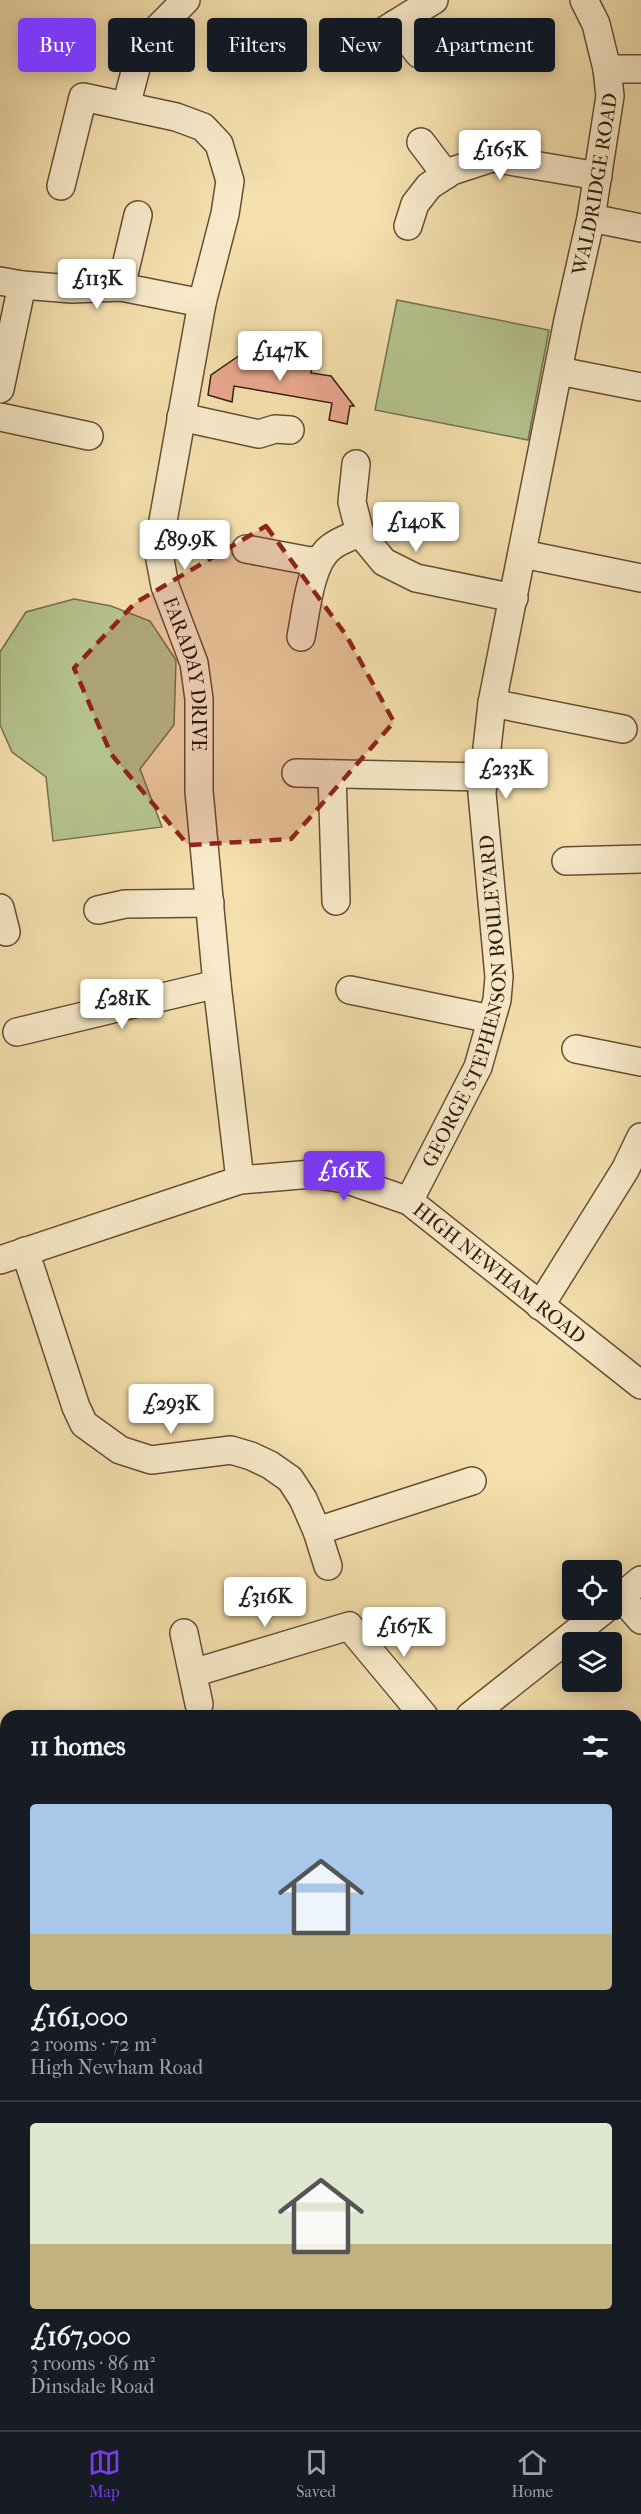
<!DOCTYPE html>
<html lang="en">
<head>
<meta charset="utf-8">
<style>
  :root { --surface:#171b24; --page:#242831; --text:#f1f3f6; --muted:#9ea1a6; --line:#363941; --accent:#7c3aed }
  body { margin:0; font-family:"IM FELL French Canon",serif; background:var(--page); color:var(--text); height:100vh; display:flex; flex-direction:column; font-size:22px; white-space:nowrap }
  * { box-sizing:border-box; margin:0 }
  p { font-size:20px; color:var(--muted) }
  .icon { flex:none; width:33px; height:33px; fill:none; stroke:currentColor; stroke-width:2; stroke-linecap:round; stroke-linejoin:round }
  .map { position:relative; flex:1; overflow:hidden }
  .sheet { position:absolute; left:0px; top:1710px; width:642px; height:720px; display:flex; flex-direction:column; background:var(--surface); border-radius:18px 18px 0 0; box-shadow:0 3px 15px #0003 }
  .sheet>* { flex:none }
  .guide { position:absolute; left:18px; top:18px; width:606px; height:54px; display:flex; gap:12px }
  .controls { position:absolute; left:562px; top:1560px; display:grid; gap:12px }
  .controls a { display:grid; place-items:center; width:60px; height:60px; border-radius:6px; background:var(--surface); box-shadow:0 3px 15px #0003; font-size:30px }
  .price { position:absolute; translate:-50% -51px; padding:0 14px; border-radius:6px; background:#fff; color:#222; font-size:20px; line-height:39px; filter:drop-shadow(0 2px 3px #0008) }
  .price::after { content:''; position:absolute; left:50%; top:36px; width:18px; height:14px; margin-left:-9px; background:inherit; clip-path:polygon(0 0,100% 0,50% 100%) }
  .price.on { background:var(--accent); color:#fff }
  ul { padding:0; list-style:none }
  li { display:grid; align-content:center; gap:12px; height:318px; padding:0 30px }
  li+li { border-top:2px solid var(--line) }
  li span { display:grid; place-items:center; height:186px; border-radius:6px; color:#555 }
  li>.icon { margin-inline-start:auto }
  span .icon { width:108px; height:108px; fill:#fffc; stroke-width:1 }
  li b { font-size:26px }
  h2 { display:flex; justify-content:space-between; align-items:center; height:72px; padding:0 30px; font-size:26px }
  .tag { padding:0 21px; border-radius:6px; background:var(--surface); box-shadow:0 3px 15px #0003; font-size:21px; line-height:54px }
  .tag.on { background:var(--accent); color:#fff }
  .tab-bar { display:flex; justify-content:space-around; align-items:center; height:84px; border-top:2px solid var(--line); background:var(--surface); font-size:16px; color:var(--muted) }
  .tab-bar a { display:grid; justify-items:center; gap:3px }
  .tab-bar .on { color:var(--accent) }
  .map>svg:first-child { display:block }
  .green { fill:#b5c38e; stroke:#75704e; stroke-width:1.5 }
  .building { fill:#e8a78f; stroke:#351d0f; stroke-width:1.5 }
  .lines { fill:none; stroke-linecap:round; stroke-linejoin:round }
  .minor-casing { stroke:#654e36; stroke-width:30 }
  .minor { stroke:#f8eaca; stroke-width:27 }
  .marked { fill:#8f2418; fill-opacity:0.2; stroke:#8f2418; stroke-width:4.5; stroke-dasharray:12 8; stroke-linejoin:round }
  .labels { text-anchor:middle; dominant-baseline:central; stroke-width:4.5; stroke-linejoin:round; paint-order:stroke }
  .street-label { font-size:20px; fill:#351d0f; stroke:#f8eaca }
</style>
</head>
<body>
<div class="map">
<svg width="641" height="2430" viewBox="0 0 641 2430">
  <rect width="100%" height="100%" fill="#f4dfad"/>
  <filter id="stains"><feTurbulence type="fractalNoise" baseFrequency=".00333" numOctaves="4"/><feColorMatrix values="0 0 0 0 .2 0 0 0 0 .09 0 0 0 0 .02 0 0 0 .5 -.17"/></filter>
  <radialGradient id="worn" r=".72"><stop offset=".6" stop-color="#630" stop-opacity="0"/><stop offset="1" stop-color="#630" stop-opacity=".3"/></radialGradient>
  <g class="green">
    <path d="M397,300L549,330L528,440L375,410Z"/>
    <path d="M74,599L111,606L150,621L176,660L174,725L140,769L162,827L53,841L46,777L12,752L0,725V652L26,612Z"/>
  </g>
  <path class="building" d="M243,353L313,364L311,373L331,376L354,406H350L347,424L329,420L332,403L234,386L232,402L208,395L211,375Z"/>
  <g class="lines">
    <defs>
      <g id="minor">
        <path d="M395,24L419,54"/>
        <path d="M366,42L434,0"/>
        <path d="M607,69H641"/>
        <path d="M126,106L139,57L153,33L186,0"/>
        <path d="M421,142L446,175"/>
        <path id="s1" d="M61,186L83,97L176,117L203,127L219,144L230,181L225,214L202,303L158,549L165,586L194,663L199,699V791L217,984L240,1180"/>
        <path d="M591,218L641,228"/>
        <path d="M408,226L415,204L429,186L452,171L492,158L598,176"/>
        <path d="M0,281L22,285L72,289L121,287L202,303"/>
        <path d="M121,287L138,215"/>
        <path d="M559,371L641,387"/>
        <path d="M0,389L22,285"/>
        <path d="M0,417L89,436"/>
        <path d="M181,417L259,434L275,429L290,430"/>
        <path d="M356,464L352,502L360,533L384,562L416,578L514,598"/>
        <path d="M246,549L310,561L319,560"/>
        <path d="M523,554L641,578"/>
        <path d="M301,637C306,612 310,564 330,548C338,541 350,537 360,533"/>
        <path d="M492,703L623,729"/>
        <path d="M296,773L483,777"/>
        <path d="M332,774L336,901"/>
        <path d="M566,861L641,859"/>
        <path d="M0,908L6,932"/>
        <path d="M98,910L125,904L210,903"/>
        <path d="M350,990L491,1019"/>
        <path d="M17,1032L217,984"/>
        <path d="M576,1049L641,1062"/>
        <path id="s2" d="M409,1201L478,1067L497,1000L499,977L482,793L492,703L568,320L591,218L610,96L607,69L596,24L584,0"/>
        <path d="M25,1251L76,1407L84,1424L120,1450L151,1460L231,1450L251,1456L270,1465L290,1479L303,1499L317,1531L328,1566"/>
        <path id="s3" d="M0,1260L240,1180L312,1174L345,1179L409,1201L641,1385"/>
        <path d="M540,1306L625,1170L641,1137"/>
        <path d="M317,1531L472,1481"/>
        <path d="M621,1597L641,1620"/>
        <path d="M612,1604L641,1580"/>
        <path d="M184,1633L199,1704"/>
        <path d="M193,1673L349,1626L424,1716"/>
        <path d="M470,1716L604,1610"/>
        <path d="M0,1743L6,1753"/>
        <path d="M636,1837L641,1838"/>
        <path d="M0,1960L6,1959"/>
        <path d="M636,2054L641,2055"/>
        <path d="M0,2206L6,2209"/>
        <path d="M405,2424L417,2430"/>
        <path d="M213,2430L215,2424"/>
      </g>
    </defs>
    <use href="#minor" class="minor-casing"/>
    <use href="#minor" class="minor"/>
  </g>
  <path class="marked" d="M266,526L346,635L394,722L291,839L188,845L111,754L74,668L135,603Z"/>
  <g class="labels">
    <g class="street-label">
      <text stroke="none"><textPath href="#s2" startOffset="1048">WALDRIDGE ROAD</textPath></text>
      <text stroke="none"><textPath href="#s1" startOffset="782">FARADAY DRIVE</textPath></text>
      <text stroke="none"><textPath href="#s2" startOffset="213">GEORGE STEPHENSON BOULEVARD</textPath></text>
      <text stroke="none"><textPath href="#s3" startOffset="542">HIGH NEWHAM ROAD</textPath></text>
    </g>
  </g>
  <rect width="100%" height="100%" filter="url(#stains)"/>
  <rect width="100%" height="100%" fill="url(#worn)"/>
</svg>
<div class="controls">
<a><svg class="icon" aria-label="locate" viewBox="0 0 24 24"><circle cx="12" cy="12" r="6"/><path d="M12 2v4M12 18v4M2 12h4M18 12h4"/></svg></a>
<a><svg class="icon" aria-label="layers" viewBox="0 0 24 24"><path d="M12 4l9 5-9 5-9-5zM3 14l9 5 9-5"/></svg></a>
</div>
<b class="price" style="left:500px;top:181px">£165K</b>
<b class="price" style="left:97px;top:310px">£113K</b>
<b class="price" style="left:280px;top:382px">£147K</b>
<b class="price" style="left:416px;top:553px">£140K</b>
<b class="price" style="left:185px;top:571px">£89.9K</b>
<b class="price" style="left:506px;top:800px">£233K</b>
<b class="price" style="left:122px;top:1030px">£281K</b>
<b class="price on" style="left:344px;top:1202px">£161K</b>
<b class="price" style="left:171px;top:1435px">£293K</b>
<b class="price" style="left:265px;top:1628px">£316K</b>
<b class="price" style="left:404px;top:1658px">£167K</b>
<div class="guide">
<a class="tag on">Buy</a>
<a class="tag">Rent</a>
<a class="tag">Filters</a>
<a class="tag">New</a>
<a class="tag">Apartment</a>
</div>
<section class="sheet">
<h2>11 homes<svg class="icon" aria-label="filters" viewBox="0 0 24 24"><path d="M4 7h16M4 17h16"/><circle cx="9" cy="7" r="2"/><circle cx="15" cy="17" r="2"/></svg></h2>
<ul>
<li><span style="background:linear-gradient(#a9c7e8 70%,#c2b280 0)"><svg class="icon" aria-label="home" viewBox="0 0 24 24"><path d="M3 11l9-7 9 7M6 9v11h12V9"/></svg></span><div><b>£161,000</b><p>2 rooms · 72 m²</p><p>High Newham Road</p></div></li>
<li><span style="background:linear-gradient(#dfe7d0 65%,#c2b280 0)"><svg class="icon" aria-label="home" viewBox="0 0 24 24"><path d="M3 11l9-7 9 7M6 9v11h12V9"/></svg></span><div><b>£167,000</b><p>3 rooms · 86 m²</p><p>Dinsdale Road</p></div></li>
</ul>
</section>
</div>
<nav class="tab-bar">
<a class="on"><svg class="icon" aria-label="map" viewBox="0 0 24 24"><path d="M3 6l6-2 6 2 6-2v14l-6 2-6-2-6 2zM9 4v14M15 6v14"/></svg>Map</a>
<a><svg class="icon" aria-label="saved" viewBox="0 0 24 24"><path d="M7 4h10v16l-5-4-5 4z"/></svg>Saved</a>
<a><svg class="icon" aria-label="home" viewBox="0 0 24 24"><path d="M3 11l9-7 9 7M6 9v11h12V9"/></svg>Home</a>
</nav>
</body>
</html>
